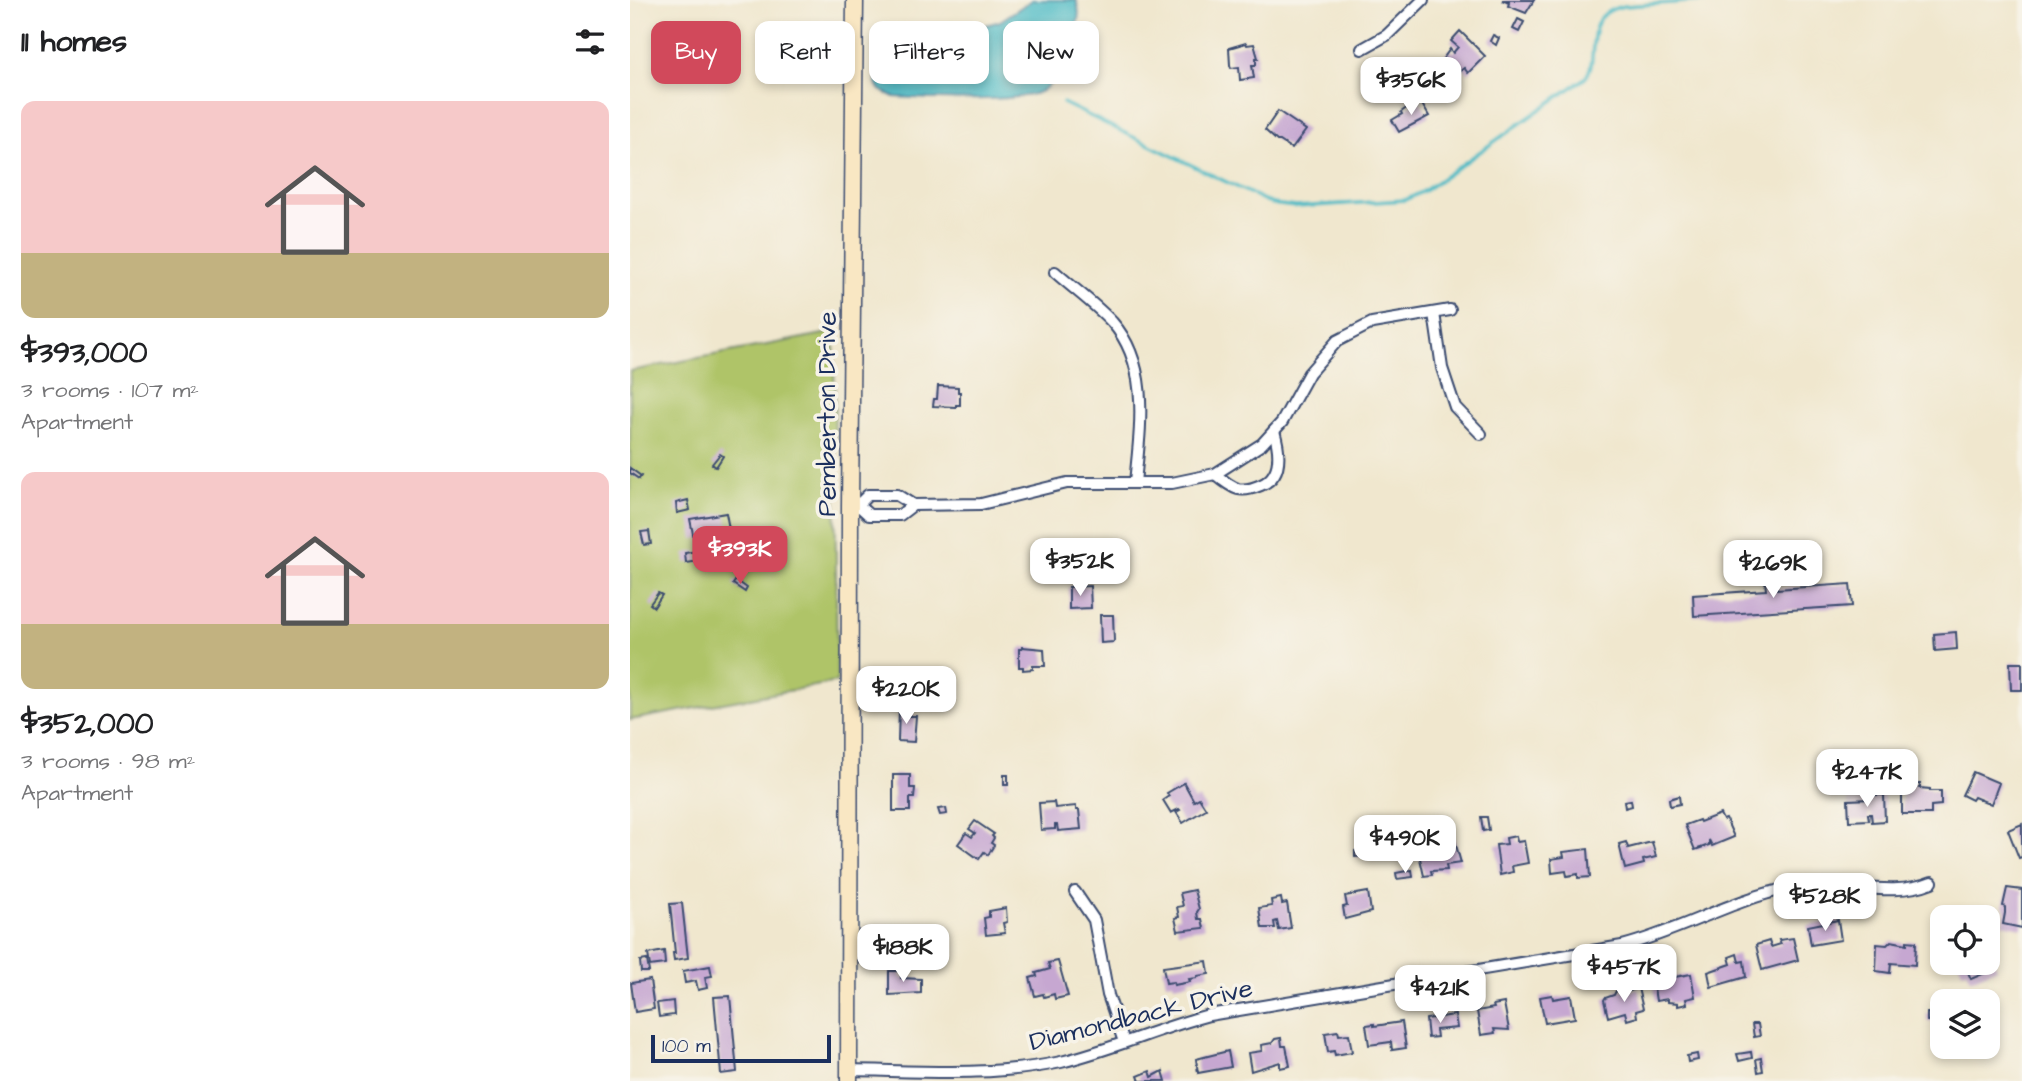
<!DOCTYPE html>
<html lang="en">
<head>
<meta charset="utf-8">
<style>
  :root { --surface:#fff; --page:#f2f2f2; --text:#202124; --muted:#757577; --accent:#d1495b }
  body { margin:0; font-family:"Architects Daughter",sans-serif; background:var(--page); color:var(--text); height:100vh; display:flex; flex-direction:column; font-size:26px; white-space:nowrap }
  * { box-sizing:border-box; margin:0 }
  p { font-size:23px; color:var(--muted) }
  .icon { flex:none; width:38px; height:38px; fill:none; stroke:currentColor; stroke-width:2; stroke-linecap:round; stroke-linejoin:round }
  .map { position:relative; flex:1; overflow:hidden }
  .details { display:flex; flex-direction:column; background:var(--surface); width:630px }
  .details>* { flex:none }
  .guide { position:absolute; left:21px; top:21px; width:665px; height:63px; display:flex; gap:14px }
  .fabs { position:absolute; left:1300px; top:905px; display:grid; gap:14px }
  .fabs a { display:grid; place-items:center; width:70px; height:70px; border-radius:14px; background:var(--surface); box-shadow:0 4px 10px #0003; font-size:35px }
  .scale { position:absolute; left:21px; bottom:18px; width:180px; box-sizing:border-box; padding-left:7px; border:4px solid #1b2f5e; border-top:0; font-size:19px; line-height:24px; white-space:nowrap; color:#1b2f5e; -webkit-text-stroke:5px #f7f3e8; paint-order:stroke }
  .price { position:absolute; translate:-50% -60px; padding:0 16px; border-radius:14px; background:#fff; color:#222; font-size:23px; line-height:46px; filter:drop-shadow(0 2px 4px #0008) }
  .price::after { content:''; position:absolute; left:50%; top:42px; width:21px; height:16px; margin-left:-10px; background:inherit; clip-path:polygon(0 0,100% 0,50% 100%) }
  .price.selected { background:var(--accent); color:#fff }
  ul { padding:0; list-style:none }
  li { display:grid; align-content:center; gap:14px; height:371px; padding:0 21px }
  li span { display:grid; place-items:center; height:217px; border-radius:14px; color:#555 }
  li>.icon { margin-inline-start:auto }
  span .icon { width:126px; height:126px; fill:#fffc; stroke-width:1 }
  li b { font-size:30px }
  h2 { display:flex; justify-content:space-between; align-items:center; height:84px; padding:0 21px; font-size:30px }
  .tag { padding:0 24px; border-radius:14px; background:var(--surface); box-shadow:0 4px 10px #0003; font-size:24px; line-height:63px }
  .tag.selected { background:var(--accent); color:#fff }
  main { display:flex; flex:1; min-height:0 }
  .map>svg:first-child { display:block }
  .green { fill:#afc468; stroke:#657a63; stroke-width:2 }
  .water { fill:#4dbbc6; stroke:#347592; stroke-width:2 }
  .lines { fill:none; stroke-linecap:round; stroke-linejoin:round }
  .stream { stroke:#4dbbc6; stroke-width:3.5 }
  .building { fill:#c6a7d1 }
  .street-casing { stroke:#3b4b6f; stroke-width:14 }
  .secondary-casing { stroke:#3b4b6f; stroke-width:19 }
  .street { stroke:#fff; stroke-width:10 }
  .secondary { stroke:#f9e7c3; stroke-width:16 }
  .labels { text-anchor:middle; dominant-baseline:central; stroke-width:7; stroke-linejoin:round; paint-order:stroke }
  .street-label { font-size:26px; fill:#1b2f5e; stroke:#f7f3e8 }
</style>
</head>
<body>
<main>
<section class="details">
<h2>11 homes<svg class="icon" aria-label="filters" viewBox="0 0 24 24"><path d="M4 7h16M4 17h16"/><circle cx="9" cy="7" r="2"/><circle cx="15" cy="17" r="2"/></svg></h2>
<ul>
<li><span style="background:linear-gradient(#f6c9c9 70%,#c2b280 0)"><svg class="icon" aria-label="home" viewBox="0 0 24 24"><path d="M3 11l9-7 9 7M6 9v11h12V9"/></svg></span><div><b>$393,000</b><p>3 rooms · 107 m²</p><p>Apartment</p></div></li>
<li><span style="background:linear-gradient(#f6c9c9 70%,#c2b280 0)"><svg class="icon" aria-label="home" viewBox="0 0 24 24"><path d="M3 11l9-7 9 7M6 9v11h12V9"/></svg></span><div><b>$352,000</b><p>3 rooms · 98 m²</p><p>Apartment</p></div></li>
</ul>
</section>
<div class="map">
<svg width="1392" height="1081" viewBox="0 0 1392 1081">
  <rect width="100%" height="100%" fill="#f7f3e8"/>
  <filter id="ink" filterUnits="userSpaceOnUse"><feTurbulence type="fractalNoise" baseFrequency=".0143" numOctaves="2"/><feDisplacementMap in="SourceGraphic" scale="14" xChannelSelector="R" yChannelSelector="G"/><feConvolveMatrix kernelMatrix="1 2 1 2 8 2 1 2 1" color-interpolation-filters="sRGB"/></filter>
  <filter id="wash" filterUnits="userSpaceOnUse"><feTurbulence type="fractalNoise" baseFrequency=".00686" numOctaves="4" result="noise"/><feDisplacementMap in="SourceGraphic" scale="28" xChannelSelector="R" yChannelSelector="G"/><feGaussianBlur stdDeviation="1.57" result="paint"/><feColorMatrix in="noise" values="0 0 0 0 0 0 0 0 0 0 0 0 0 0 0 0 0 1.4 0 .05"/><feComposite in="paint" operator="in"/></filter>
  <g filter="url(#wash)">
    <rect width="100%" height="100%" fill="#f0e7ce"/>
    <path class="green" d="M204,332L207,682L0,720V371Z"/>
    <path class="water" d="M402,0H446C453,15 445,32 438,46C432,59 427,80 415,89C397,104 292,99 264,97L250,90L246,84L248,36L254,31L349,27L370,21Z"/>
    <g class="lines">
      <path class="stream" d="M433,103L642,204L666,207L775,200L794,191L955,78C972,58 948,14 994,6L1089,0"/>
    </g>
    <g id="blocks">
      <g class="building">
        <path d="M872,0H904L896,13L878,6L879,3Z"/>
        <path d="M888,19L894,22L889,32L883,29Z"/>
        <path d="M830,31L855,56L838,73L834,68L823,77L810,63L820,49L823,53L828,47L821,41Z"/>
        <path d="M863,35L869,38L866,45L860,41Z"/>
        <path d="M616,43L617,45L624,44L628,58H626V65H622L624,78L610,80L609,67L601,68L600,65L599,48Z"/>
        <path d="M790,101L799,116L769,132L762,120L772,114L771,112L778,107Z"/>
        <path d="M648,111L676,130L662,149L650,141H647L635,130Z"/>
        <path d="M308,386L328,387V392H330V405H326V407L303,406L304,399H307Z"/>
        <path d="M90,454L93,456L86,467L82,464Z"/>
        <path d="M0,468L11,476L9,479L0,473Z"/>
        <path d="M58,500L60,510L47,513L46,503Z"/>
        <path d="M96,513L102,545L90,547L88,535L64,539L60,519Z"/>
        <path d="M19,531L21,544L14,545L11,532Z"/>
        <path d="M67,551L69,561L56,563L55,553Z"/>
        <path d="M106,580L117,588L115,592L103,584Z"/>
        <path d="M1146,580L1147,589L1220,584L1222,606L1064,616L1063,595L1136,590L1135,581Z"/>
        <path d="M460,586L461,608L439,609V587Z"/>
        <path d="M28,593L32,595L24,607L20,604Z"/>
        <path d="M470,615H483L484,642L471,643Z"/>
        <path d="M1326,632L1327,649L1305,651L1304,634Z"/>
        <path d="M392,647L414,649L415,666H403V669L393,670V667H389V649H392Z"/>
        <path d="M1380,663H1392V690H1381Z"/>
        <path d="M269,709L280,710L279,716H286L284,742L268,741Z"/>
        <path d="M1343,772L1369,783L1361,804L1344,797L1342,800L1332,795Z"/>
        <path d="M263,775H280V788H285L284,798H280V811H263Z"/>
        <rect x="374" y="775" width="4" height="10"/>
        <path d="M554,783L564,801L569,798L576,809L553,823L546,812L550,810L549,809L541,813L533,800L539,796L537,793Z"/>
        <path d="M1281,784H1290V788L1300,789V791H1311V805L1301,806V814H1272V790L1281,789Z"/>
        <path d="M1241,795H1254L1255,821L1242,822L1241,814H1238L1239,820L1219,821L1218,800L1241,799Z"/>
        <path d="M1049,796L1050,804L1040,806L1039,799Z"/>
        <path d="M1001,800L1002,806L995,808L994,801Z"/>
        <path d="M424,802L425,808L446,806V810H449L451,829L428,831L427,825H425V829L411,830L409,803Z"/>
        <path d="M316,808L317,814L310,815L308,809Z"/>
        <path d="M1090,814L1093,820L1096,819L1104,837L1082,846L1079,840V845L1065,850L1055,825L1069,820L1070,822Z"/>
        <path d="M851,817H857L859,830L853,831Z"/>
        <path d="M345,821L364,834L362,836L364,838L361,843L364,845L358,855L354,852L349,859L328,844L336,833L342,837L345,833L339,829Z"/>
        <path d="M1392,824V857L1389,858L1378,830Z"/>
        <path d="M886,836L887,842L894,841L898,863L882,866L883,872L870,875L866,845L877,844L876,838Z"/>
        <path d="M824,838L831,863L816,865L817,870L801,871L802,875L794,876L789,854L796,853L795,847L806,845L807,851L812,850L811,840Z"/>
        <path d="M996,842L998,848L1022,842L1026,857L1013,860L1014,864L995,869L989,844Z"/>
        <path d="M958,849L960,877L948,878V874L937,876L936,871L922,873L921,859L934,857L933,852Z"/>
        <path d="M736,850V856L725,857V851Z"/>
        <path d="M782,870L783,877L767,879L766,873Z"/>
        <path d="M1377,888L1392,890V928L1373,924L1375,913V907L1373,906Z"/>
        <path d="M564,890L569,909L567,912L568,919H572L574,928L548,931L545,918L549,917L547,907L553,906L550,893Z"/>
        <path d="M738,892L741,912L715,919L713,907L717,906L715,896Z"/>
        <path d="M651,898L652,904L657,903L661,928L649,930L647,921L644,922L645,928H632L629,908L642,906L641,900Z"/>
        <path d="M52,903L58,958L44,960L43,953H45L40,904Z"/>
        <path d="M376,908L377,922L373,923L375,933L356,935L354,918L359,917V911Z"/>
        <path d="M1208,920L1211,940L1181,945L1178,926Z"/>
        <path d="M1163,938L1168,960L1132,970L1126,945L1139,941L1141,947L1151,944L1149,940Z"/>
        <path d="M1261,941L1277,944V941L1286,942L1285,965L1261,963L1260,973L1246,971L1247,944L1257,945Z"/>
        <path d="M1358,946L1367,968L1341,979L1337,970L1333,972L1328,962H1358Z"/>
        <path d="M34,951L35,964L20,966L18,954Z"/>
        <path d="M1107,954L1109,962L1114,961L1116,977L1081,987L1078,972L1101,964L1099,957Z"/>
        <path d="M17,960L19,972H11L10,961Z"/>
        <path d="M428,961L438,996L425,999L424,994L414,997L413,994L405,996L400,978L407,976L406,973L420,969L418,963Z"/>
        <path d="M577,961L579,974L567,976V978L559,979L560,982L544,985L543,982L536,983L533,967Z"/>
        <path d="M80,966L82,976L75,977L77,988L68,990L66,981L55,983L53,971Z"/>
        <path d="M259,971H271V978L291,979V993L259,995Z"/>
        <path d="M1061,974L1065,997L1056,999L1057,1004L1048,1006V1003L1038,1002V999L1026,1001L1024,988L1036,986L1034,979Z"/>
        <path d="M20,980L24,1009L5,1012L1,983Z"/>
        <path d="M1008,988L1013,1009L1006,1011L1007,1017L997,1020L995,1012L978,1017L974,1000L975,998L984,995L986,991L996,989L997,992Z"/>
        <path d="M922,995L923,999L941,996L945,1018L915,1023L910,997Z"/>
        <path d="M100,996L107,1072L91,1074L84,997Z"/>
        <path d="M43,1001L44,1015L29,1017L27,1003Z"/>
        <path d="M874,1003L879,1030L864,1029L865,1033L851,1035L847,1011L864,1008L863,1005Z"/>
        <rect x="1297" y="1013" width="8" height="8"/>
        <path d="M825,1015L827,1028L806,1030L807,1037L798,1038L796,1019Z"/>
        <path d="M772,1022L776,1048L762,1050L761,1042L739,1045L736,1025L744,1024V1026Z"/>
        <path d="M1122,1024H1128L1130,1036L1124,1037Z"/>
        <path d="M708,1031L709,1035L719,1034L722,1052L705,1055L704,1051L698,1052L695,1033Z"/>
        <path d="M651,1038L652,1046H656L660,1066L650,1068V1062L621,1071L618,1053L632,1051L631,1045L642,1043L645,1039Z"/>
        <path d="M598,1051L601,1067L568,1073L566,1059Z"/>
        <path d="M1121,1052L1122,1058L1109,1061L1107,1054Z"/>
        <path d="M1067,1054L1068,1060L1058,1062L1057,1056Z"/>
        <path d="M1131,1058L1133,1071L1128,1072L1126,1059Z"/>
        <path d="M520,1071L522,1077L533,1071L536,1081H510L508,1076Z"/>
      </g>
    </g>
  </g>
  <g filter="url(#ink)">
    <use href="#blocks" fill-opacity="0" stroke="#3b4b6f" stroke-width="2"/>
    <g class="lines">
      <defs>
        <g id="street">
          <path d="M732,49L757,35L793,0"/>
          <path d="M425,272C444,289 465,304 482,322C521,366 510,429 505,483H542L585,474L632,444L652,422L679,373L707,341L742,323L820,310"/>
          <path d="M804,313L812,368L825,407L851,434"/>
          <path d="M585,474C591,479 601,487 608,489C616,491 624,488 631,485C653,476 650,451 644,431"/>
          <path d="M223,505H228L238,495H267L283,505"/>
          <path d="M228,505L239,515H270L283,505L351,504L437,483H505"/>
          <path d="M445,892L464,920L478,995L494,1042"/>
          <path d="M219,1070C290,1071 362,1077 431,1062C481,1050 529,1028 579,1015L992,946C1051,931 1104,898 1164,887C1210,878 1258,900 1302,882"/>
        </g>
        <path id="secondary" d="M219,1081L220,505L225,0"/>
      </defs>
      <use href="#street" class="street-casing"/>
      <use href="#secondary" class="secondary-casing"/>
      <use href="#street" class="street"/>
      <use href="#secondary" class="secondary"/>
    </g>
  </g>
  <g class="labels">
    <g class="street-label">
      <text transform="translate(197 414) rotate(-90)">Pemberton Drive</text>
      <text transform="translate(511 1015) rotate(-14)">Diamondback Drive</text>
    </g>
  </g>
</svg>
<div class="fabs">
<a><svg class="icon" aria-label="locate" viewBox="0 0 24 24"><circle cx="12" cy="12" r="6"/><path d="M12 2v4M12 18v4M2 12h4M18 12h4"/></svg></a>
<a><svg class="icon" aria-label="layers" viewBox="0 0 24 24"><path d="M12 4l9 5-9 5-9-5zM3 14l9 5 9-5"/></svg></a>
</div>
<div class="scale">100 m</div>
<b class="price" style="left:781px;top:117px">$356K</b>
<b class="price selected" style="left:110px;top:586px">$393K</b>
<b class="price" style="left:450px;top:598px">$352K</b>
<b class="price" style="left:1143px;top:600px">$269K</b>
<b class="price" style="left:276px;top:726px">$220K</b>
<b class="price" style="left:1237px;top:809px">$247K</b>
<b class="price" style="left:775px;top:875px">$490K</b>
<b class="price" style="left:1195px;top:933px">$528K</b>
<b class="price" style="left:273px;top:984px">$188K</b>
<b class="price" style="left:994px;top:1004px">$457K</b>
<b class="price" style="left:810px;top:1025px">$421K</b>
<div class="guide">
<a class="tag selected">Buy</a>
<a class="tag">Rent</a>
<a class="tag">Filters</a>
<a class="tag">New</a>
</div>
</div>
</main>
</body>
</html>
